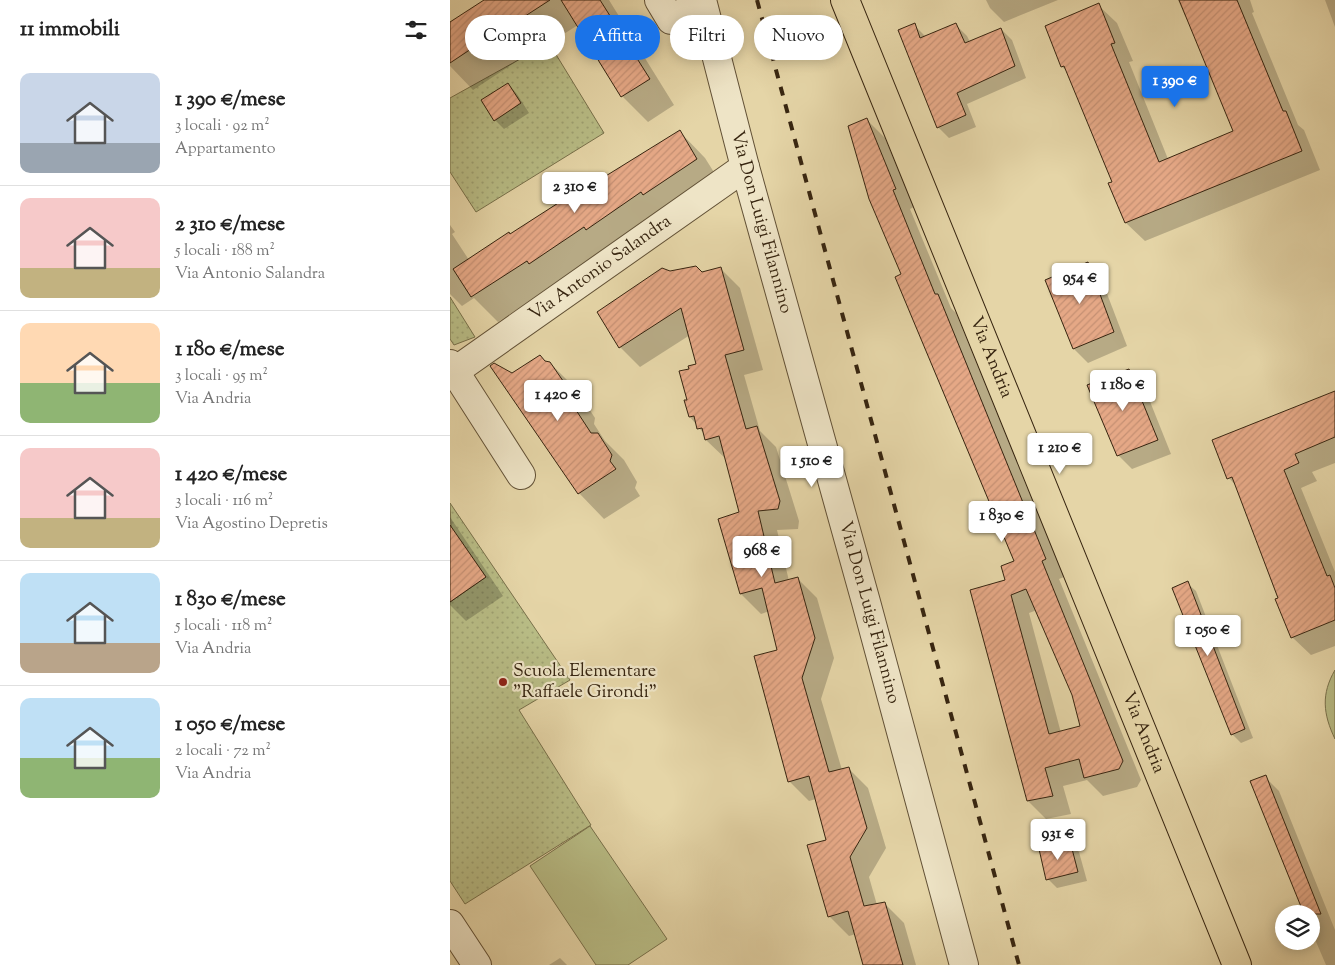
<!DOCTYPE html>
<html lang="it">
<head>
<meta charset="utf-8">
<style>
  :root { --surface:#fff; --page:#f2f2f2; --text:#222; --muted:#767676; --line:#e0e0e0; --accent:#1a73e8 }
  body { margin:0; font-family:"Sorts Mill Goudy",serif; background:var(--page); color:var(--text); height:100vh; display:flex; flex-direction:column; font-size:19px; white-space:nowrap }
  * { box-sizing:border-box; margin:0 }
  p { font-size:16px; color:var(--muted) }
  .icon { flex:none; width:28px; height:28px; fill:none; stroke:currentColor; stroke-width:2; stroke-linecap:round; stroke-linejoin:round }
  .map { position:relative; flex:1; overflow:hidden }
  .drawer { display:flex; flex-direction:column; background:var(--surface); width:450px }
  .drawer>* { flex:none }
  .hud { position:absolute; left:15px; top:15px; width:475px; height:45px; display:flex; gap:10px }
  .tools { position:absolute; left:825px; top:905px; display:grid; gap:10px }
  .tools a { display:grid; place-items:center; width:45px; height:45px; border-radius:50%; background:var(--surface); box-shadow:0 2px 12px #0003; font-size:25px }
  .price { position:absolute; translate:-50% -42px; padding:0 11px; border-radius:5px; background:#fff; color:#222; font-size:16px; line-height:32px; filter:drop-shadow(0 1px 2px #0008) }
  .price::after { content:''; position:absolute; left:50%; top:30px; width:15px; height:11px; margin-left:-8px; background:inherit; clip-path:polygon(0 0,100% 0,50% 100%) }
  .price.selected { background:var(--accent); color:#fff }
  ul { padding:0; list-style:none }
  li { display:flex; align-items:center; gap:15px; height:125px; padding:0 20px }
  li+li { border-top:1px solid var(--line) }
  li span { display:grid; place-items:center; flex:none; width:140px; height:100px; border-radius:10px; color:#555 }
  li>.icon { margin-inline-start:auto }
  span .icon { width:60px; height:60px; fill:#fffc; stroke-width:1 }
  li b { font-size:21px }
  h2 { display:flex; justify-content:space-between; align-items:center; height:60px; padding:0 20px; font-size:21px }
  .tag { padding:0 18px; border-radius:22px; background:var(--surface); box-shadow:0 2px 12px #0003; font-size:18px; line-height:45px }
  .tag.selected { background:var(--accent); color:#fff }
  main { display:flex; flex:1; min-height:0 }
  .map>svg:first-child { display:block }
  .grass { fill:url(#grass-dots); stroke:#78704a }
  .pitch { fill:#b8bc85; stroke:#78704a }
  .shadow { fill:#0003; fill-rule:evenodd }
  .building { fill:url(#building-hatch); stroke:#372510; fill-rule:evenodd }
  .lines { fill:none; stroke-linecap:round; stroke-linejoin:round }
  .minor-casing { stroke:#625136; stroke-width:30 }
  .major-casing { stroke:#372510; stroke-width:30 }
  .minor { stroke:#eee4c6; stroke-width:28 }
  .major { stroke:#e5d5a7; stroke-width:28 }
  .rail { stroke:#372510; stroke-width:4; stroke-dasharray:9 9; stroke-linecap:butt }
  .poi-dot { fill:#8f2418; stroke:#eee4c6; stroke-width:2 }
  .labels { text-anchor:middle; dominant-baseline:central; stroke-width:4.5; stroke-linejoin:round; paint-order:stroke }
  .street-label { font-size:18px; fill:#372510; stroke:#eee4c6 }
  .poi-label { font-size:18px; fill:#372510; stroke:#eee4c6; text-anchor:start }
</style>
</head>
<body>
<main>
<section class="drawer">
<h2>11 immobili<svg class="icon" aria-label="filters" viewBox="0 0 24 24"><path d="M4 7h16M4 17h16"/><circle cx="9" cy="7" r="2"/><circle cx="15" cy="17" r="2"/></svg></h2>
<ul>
<li><span style="background:linear-gradient(#c9d6e8 70%,#9aa5b1 0)"><svg class="icon" aria-label="home" viewBox="0 0 24 24"><path d="M3 11l9-7 9 7M6 9v11h12V9"/></svg></span><div><b>1 390 €/mese</b><p>3 locali · 92 m²</p><p>Appartamento</p></div></li>
<li><span style="background:linear-gradient(#f6c9c9 70%,#c2b280 0)"><svg class="icon" aria-label="home" viewBox="0 0 24 24"><path d="M3 11l9-7 9 7M6 9v11h12V9"/></svg></span><div><b>2 310 €/mese</b><p>5 locali · 188 m²</p><p>Via Antonio Salandra</p></div></li>
<li><span style="background:linear-gradient(#ffd9b3 60%,#8fb573 0)"><svg class="icon" aria-label="home" viewBox="0 0 24 24"><path d="M3 11l9-7 9 7M6 9v11h12V9"/></svg></span><div><b>1 180 €/mese</b><p>3 locali · 95 m²</p><p>Via Andria</p></div></li>
<li><span style="background:linear-gradient(#f6c9c9 70%,#c2b280 0)"><svg class="icon" aria-label="home" viewBox="0 0 24 24"><path d="M3 11l9-7 9 7M6 9v11h12V9"/></svg></span><div><b>1 420 €/mese</b><p>3 locali · 116 m²</p><p>Via Agostino Depretis</p></div></li>
<li><span style="background:linear-gradient(#bfe0f5 70%,#b9a48a 0)"><svg class="icon" aria-label="home" viewBox="0 0 24 24"><path d="M3 11l9-7 9 7M6 9v11h12V9"/></svg></span><div><b>1 830 €/mese</b><p>5 locali · 118 m²</p><p>Via Andria</p></div></li>
<li><span style="background:linear-gradient(#bfe0f5 60%,#8fb573 0)"><svg class="icon" aria-label="home" viewBox="0 0 24 24"><path d="M3 11l9-7 9 7M6 9v11h12V9"/></svg></span><div><b>1 050 €/mese</b><p>2 locali · 72 m²</p><p>Via Andria</p></div></li>
</ul>
</section>
<div class="map">
<svg width="885" height="965" viewBox="0 0 885 965">
  <defs>
    <pattern id="grass-dots" width="8" height="8" patternUnits="userSpaceOnUse" patternTransform="scale(1.25)"><rect width="8" height="8" fill="#b8bc85"/><path d="M2 2h.1M6 6h.1" fill="none" stroke="#9fa172" stroke-width="1.8" stroke-linecap="round"/></pattern>
    <pattern id="building-hatch" width="6" height="6" patternUnits="userSpaceOnUse" patternTransform="scale(1.25)"><rect width="6" height="6" fill="#e5a886"/><path d="M-1 1l2-2M0 6l6-6M5 7l2-2" fill="none" stroke="#c59073"/></pattern>
  </defs>
  <rect width="100%" height="100%" fill="#e5d5a7"/>
  <filter id="stains"><feTurbulence type="fractalNoise" baseFrequency=".004" numOctaves="4"/><feColorMatrix values="0 0 0 0 .2 0 0 0 0 .09 0 0 0 0 .02 0 0 0 .5 -.17"/></filter>
  <radialGradient id="worn" r=".72"><stop offset=".6" stop-color="#630" stop-opacity="0"/><stop offset="1" stop-color="#630" stop-opacity=".3"/></radialGradient>
  <g class="grass">
    <path d="M99,43L154,133L26,212L0,172V98Z"/>
    <path d="M0,297L25,337L4,345L0,339Z"/>
    <path d="M0,503L120,680L69,710L141,825L15,904L0,881V602L36,577L0,528L1,527Z"/>
  </g>
  <g class="pitch">
    <path d="M885,670V739C873,714 871,694 885,670Z"/>
    <path d="M140,826L217,939L178,965H146L80,866Z"/>
  </g>
  <g class="shadow">
    <path d="M42,0H159L224,105L198,122L172,96L128,25L79,56L78,54L23,90L0,66V24Z"/>
    <path d="M536,0H608L554,22L540,8Z"/>
    <path d="M728,0H800L804,12L802,13L848,125L854,130L870,170L695,241L676,223L660,184L663,183L618,72L612,67L648,5L667,23L683,61L679,62L718,159L784,132L739,20L735,16Z"/>
    <path d="M875,0H885V27Z"/>
    <path d="M464,25L476,37L506,25L517,36L520,42L551,29L562,40L576,78L517,104L526,127L499,138L488,127Z"/>
    <path d="M58,84L67,94L79,113L54,129L45,120Z"/>
    <path d="M416,119L435,138L464,207L460,209L501,308L506,313L614,577L609,579L691,780L687,787L653,796L637,780L613,786L621,814L596,819L578,801L557,581L566,562L452,275ZM587,610L623,695L632,727L611,733L579,613Z"/>
    <path d="M230,132L255,158L272,185L103,286L48,322L24,298L12,306L0,294V225L5,232L2,234L19,260L118,202Z"/>
    <path d="M637,264L651,278L677,346L638,363L624,349L596,280Z"/>
    <path d="M270,268L290,288L313,370L294,375L310,431L326,447L349,521L348,529L327,530L339,581L348,579L367,598L384,658L371,699L392,770L398,768L418,788L436,848L419,877L427,905L434,903L454,923L466,965H414L406,934L399,936L379,916L378,841L366,799L359,801L339,781L329,651L319,611L311,614L291,594L290,513L277,460L256,440L255,435L240,417L238,400L240,370L248,365L240,335L190,367L170,347L220,272L252,273Z"/>
    <path d="M96,362L100,363L126,389L145,418L144,424L155,441L174,460L187,482L185,488L190,496L154,519L129,493L62,374Z"/>
    <path d="M679,370L693,384L721,454L682,469L668,455Z"/>
    <path d="M885,392V463L862,472L867,481L851,488L885,572V646L861,655L842,637L786,486L779,478Z"/>
    <path d="M0,517L53,596L16,621L0,605Z"/>
    <path d="M737,583L746,591L803,738L791,743L782,734Z"/>
    <path d="M815,777L829,791L885,930V965H876L861,930V914Z"/>
    <path d="M619,842L629,852L637,881L607,888L598,879Z"/>
    <path d="M110,958L117,965H99Z"/>
  </g>
  <g class="building">
    <path d="M34,0H100L52,31L51,29L0,63V22Z"/>
    <path d="M111,0H150L200,79L171,97Z"/>
    <path d="M729,0H787L833,111H836L852,151L675,223L658,183L662,182L614,66L611,67L595,26L649,3L665,43L661,44L709,162L783,131Z"/>
    <path d="M465,23L470,38L506,23L515,43L551,28L565,66L507,93L516,115L487,128L448,30Z"/>
    <path d="M58,83L71,103L44,121L31,100Z"/>
    <path d="M417,118L446,189L443,190L485,294H488L596,559L592,561L673,761L669,769L634,778L629,759L595,768L603,796L577,801L520,590L555,580L551,566L564,561L445,277L451,274L419,199L398,126ZM576,589L622,695L630,726L599,734L561,595Z"/>
    <path d="M230,130L247,159L193,195L191,192L136,230L134,227L79,264L77,261L21,297L3,269L59,232L60,234L116,198L117,200Z"/>
    <path d="M638,262L664,332L623,349L595,280Z"/>
    <path d="M246,266L252,272L271,267L294,350L275,355L296,429L307,426L330,501L328,509L308,511L325,583L348,577L365,638L352,678L379,772L399,767L417,828L400,857L414,906L435,902L453,965H413L398,911L378,917L357,845L376,840L359,776L338,782L304,656L327,650L312,588L290,594L268,519L289,512L269,436L255,440L252,428L247,429L244,416L239,417L234,400H237L229,371L239,369L238,366L246,364L231,308L169,348L147,312L212,268L220,271Z"/>
    <path d="M90,355L95,361L100,362L120,391L119,398L124,407L141,433H148L162,455L160,461L166,469L128,494L40,366L44,363L62,373Z"/>
    <path d="M679,369L708,440L667,456L637,385Z"/>
    <path d="M885,391V437L845,454L849,463L834,470L877,576L880,575L885,588V620L841,638L825,599L828,598L782,477L777,479L762,440Z"/>
    <path d="M0,525L36,577L0,602Z"/>
    <path d="M738,581L795,729L781,735L722,588Z"/>
    <path d="M816,775L822,791L871,914H854L800,781Z"/>
    <path d="M620,841L628,872L596,880L589,849Z"/>
  </g>
  <g class="lines">
    <defs>
      <g id="minor">
        <path d="M209,0L221,20L252,1"/>
        <path id="s1" d="M252,0L295,167L416,602L514,965"/>
        <path d="M0,364L71,475"/>
        <path id="s2" d="M5,371L295,167"/>
        <path d="M0,924L27,965"/>
      </g>
      <g id="major">
        <path id="s3" d="M395,0L787,965"/>
      </g>
    </defs>
    <use href="#minor" class="minor-casing"/>
    <use href="#major" class="major-casing"/>
    <use href="#minor" class="minor"/>
    <use href="#major" class="major"/>
    <path class="rail" d="M307,0L569,965"/>
  </g>
  <circle class="poi-dot" cx="53" cy="682" r="5"/>
  <g class="labels">
    <g class="street-label">
      <text stroke="none"><textPath href="#s1" startOffset="230">Via Don Luigi Filannino</textPath></text>
      <text stroke="none"><textPath href="#s2" startOffset="178">Via Antonio Salandra</textPath></text>
      <text stroke="none"><textPath href="#s3" startOffset="386">Via Andria</textPath></text>
      <text stroke="none"><textPath href="#s1" startOffset="635">Via Don Luigi Filannino</textPath></text>
      <text stroke="none"><textPath href="#s3" startOffset="791">Via Andria</textPath></text>
    </g>
    <g class="poi-label">
      <text x="63" y="672">Scuola Elementare<tspan x="63" dy="21">"Raffaele Girondi"</tspan></text>
    </g>
  </g>
  <rect width="100%" height="100%" filter="url(#stains)"/>
  <rect width="100%" height="100%" fill="url(#worn)"/>
</svg>
<div class="tools">
<a><svg class="icon" aria-label="layers" viewBox="0 0 24 24"><path d="M12 4l9 5-9 5-9-5zM3 14l9 5 9-5"/></svg></a>
</div>
<b class="price selected" style="left:725px;top:108px">1 390 €</b>
<b class="price" style="left:125px;top:214px">2 310 €</b>
<b class="price" style="left:630px;top:305px">954 €</b>
<b class="price" style="left:673px;top:412px">1 180 €</b>
<b class="price" style="left:108px;top:422px">1 420 €</b>
<b class="price" style="left:610px;top:475px">1 210 €</b>
<b class="price" style="left:362px;top:488px">1 510 €</b>
<b class="price" style="left:552px;top:543px">1 830 €</b>
<b class="price" style="left:312px;top:578px">968 €</b>
<b class="price" style="left:758px;top:657px">1 050 €</b>
<b class="price" style="left:608px;top:861px">931 €</b>
<div class="hud">
<a class="tag">Compra</a>
<a class="tag selected">Affitta</a>
<a class="tag">Filtri</a>
<a class="tag">Nuovo</a>
</div>
</div>
</main>
</body>
</html>
